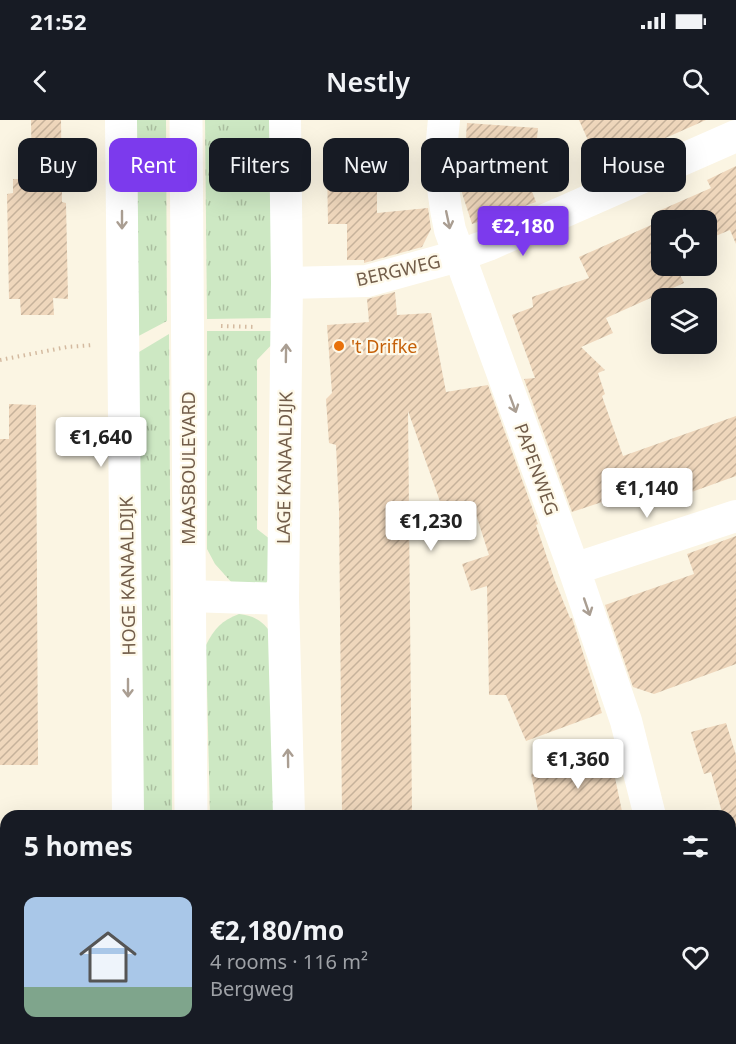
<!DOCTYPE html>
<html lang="en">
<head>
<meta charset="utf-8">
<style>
  :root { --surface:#171b24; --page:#20242c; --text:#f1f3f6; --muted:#9ea1a6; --accent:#7c3aed }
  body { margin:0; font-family:"Noto Sans",sans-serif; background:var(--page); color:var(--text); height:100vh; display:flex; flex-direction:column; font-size:22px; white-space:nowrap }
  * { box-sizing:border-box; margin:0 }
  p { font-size:20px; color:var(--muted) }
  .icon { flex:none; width:33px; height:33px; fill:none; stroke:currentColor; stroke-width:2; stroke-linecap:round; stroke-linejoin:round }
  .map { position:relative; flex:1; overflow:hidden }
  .panel { position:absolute; left:0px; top:690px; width:736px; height:234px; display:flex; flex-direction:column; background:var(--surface); border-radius:18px 18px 0 0; box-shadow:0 6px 24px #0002 }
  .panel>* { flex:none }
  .guide { position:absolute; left:18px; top:18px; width:700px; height:54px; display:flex; gap:12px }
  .controls { position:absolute; left:651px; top:90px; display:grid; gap:12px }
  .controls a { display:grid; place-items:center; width:66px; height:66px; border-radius:12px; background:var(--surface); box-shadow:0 6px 24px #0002; font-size:30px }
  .price { position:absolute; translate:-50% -51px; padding:0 14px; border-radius:6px; background:#fff; color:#222; font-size:20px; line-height:39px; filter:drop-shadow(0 2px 3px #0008) }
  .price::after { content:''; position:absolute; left:50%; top:36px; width:18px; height:14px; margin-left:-9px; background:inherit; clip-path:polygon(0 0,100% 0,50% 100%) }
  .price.on { background:var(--accent); color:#fff }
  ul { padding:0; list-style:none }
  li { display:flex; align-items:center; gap:18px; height:150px; padding:0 24px }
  li span { display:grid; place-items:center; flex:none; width:168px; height:120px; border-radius:12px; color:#555 }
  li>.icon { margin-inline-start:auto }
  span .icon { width:72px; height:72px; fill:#fffc; stroke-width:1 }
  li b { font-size:26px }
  h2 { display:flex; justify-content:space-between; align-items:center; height:72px; padding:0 24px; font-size:26px }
  .chip { padding:0 21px; border-radius:12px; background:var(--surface); box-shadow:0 6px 24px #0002; font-size:21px; line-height:54px }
  .chip.on { background:var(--accent); color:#fff }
  .status { display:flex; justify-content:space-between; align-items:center; height:42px; padding:0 30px; background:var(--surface); direction:ltr }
  .status svg { height:16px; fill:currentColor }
  header { display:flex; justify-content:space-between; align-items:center; height:78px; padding:0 24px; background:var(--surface); font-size:27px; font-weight:600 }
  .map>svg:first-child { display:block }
  .grass { fill:url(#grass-tufts) }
  .building { fill:url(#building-hatch) }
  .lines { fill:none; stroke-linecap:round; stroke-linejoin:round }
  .path { stroke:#d4baa0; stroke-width:4; stroke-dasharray:1.5 4.5; stroke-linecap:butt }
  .street { stroke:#fff; stroke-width:32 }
  .secondary { stroke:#fff; stroke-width:33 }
  .oneway { stroke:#aa9e92 }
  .food-dot { fill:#e8710a; stroke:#fef9e9; stroke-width:2 }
  .labels { text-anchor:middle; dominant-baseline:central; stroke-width:4.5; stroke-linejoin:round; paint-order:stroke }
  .street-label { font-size:18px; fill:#725d4a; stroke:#fef9e9 }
  .food-label { font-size:18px; fill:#c56008; stroke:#fef9e9; text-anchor:start }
</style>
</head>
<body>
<div class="status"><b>21:52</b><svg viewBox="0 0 49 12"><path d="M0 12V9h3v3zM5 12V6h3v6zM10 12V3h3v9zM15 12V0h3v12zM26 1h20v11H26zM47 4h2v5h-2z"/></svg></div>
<header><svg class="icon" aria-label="back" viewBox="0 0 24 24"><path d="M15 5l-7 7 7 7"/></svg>Nestly<svg class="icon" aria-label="search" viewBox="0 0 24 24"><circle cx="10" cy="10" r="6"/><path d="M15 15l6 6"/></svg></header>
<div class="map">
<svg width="736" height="924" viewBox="0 0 736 924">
  <defs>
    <pattern id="grass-tufts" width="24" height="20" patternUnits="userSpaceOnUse" patternTransform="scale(1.5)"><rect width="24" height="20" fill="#cde8c3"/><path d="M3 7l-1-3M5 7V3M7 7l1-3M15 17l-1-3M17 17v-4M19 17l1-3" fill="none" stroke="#abbfa0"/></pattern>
    <pattern id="building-hatch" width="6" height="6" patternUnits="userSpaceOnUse" patternTransform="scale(1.5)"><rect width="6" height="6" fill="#efd7bc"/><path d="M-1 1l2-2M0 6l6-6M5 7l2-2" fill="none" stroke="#c6b29b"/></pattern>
  </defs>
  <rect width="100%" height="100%" fill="#fbf5e3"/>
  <g class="grass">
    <path d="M129,0H166L167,201L131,220Z"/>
    <path d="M205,0H274L277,198L207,199Z"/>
    <path d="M207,211H277V219L257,240V409L275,423L272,454L266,463L233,464L215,444L207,429Z"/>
    <path d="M169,214L172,696H139L134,235Z"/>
    <path d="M239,494C256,496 264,502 273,516L276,696H210L206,525C214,509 222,500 239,494Z"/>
  </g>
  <g class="building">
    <path d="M31,0H61L62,82L66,83L68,179L53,178L54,195H21L20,179H9L7,74L13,73V59H32Z"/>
    <path d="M579,0H706L600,47Z"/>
    <path d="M467,3L538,8L534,49L540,63L530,66L536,82L472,104L462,73Z"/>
    <path d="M327,46H377V93L428,88L431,109L422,127L364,143V140H347V104H328Z"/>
    <path d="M736,46V124L730,110L706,120V100H662V146H676L684,163L606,198L613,213L581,227L605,250L598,253L605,274L602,276L623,336L736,296V356L650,387L644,368L572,392L524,259L535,258L512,195L533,187L532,177L589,158L579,137L658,102L654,93L711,68L707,60Z"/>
    <path d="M395,172L397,195L431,193L446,272L488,265L538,404L536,405L555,461L570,498H572L602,593L526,621L506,575H489L487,466L471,471L462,444L489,435L473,385L443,390L408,291L412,696H342L339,389L336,325L329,323L326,279L332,273L327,205L369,202L367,179Z"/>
    <path d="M9,284L36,285L38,645H0V319H9Z"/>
    <path d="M736,416V544L654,574L633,567L605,485L694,454L687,434Z"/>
    <path d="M726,603L736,635V713L730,714V696H723L711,652L704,654L691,612Z"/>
    <path d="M610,634L623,696H539L531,654Z"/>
  </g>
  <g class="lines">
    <g class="path">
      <path d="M221,206L256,207"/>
      <path d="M0,240L67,227L93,225"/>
    </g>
    <g class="street">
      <path d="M121,0L128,696"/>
      <path d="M285,0L287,163L283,479L289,696"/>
      <path d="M444,0C439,37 442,74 450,110L574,449L626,601L650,696"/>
      <path d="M287,163L367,161L458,136L488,125L736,16"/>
      <path d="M574,449L736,396"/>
      <path d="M189,476L283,479"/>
      <path d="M730,787L736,786"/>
      <path d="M129,918V924"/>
      <path d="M709,918L711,924"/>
      <path d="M293,924V918"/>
    </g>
    <g class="secondary">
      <path d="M186,0L191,696"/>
      <path d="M203,918V924"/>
    </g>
  </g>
  <defs><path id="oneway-shaft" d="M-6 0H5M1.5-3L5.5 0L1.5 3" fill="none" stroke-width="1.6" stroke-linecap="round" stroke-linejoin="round" transform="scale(1.5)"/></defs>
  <g class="oneway">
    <use href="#oneway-shaft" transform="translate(122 100) rotate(90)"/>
    <use href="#oneway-shaft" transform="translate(448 100) rotate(78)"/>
    <use href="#oneway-shaft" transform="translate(286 233) rotate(-89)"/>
    <use href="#oneway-shaft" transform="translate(513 284) rotate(70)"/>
    <use href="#oneway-shaft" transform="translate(587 487) rotate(71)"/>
    <use href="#oneway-shaft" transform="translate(128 568) rotate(90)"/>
    <use href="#oneway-shaft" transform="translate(288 638) rotate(-91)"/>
  </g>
  <circle class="food-dot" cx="339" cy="226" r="6"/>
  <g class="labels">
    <g class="street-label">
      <text transform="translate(398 150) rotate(-13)">BERGWEG</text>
      <text transform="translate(188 348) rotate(-90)">MAASBOULEVARD</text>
      <text transform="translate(284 348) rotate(-89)">LAGE KANAALDIJK</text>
      <text transform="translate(537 349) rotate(70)">PAPENWEG</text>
      <text transform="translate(127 456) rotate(-91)">HOGE KANAALDIJK</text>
    </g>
    <g class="food-label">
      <text x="351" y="226">'t Drifke</text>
    </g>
  </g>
</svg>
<div class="controls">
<a><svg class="icon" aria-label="locate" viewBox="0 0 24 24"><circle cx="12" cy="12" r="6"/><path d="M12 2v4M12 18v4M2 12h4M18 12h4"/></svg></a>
<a><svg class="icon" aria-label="layers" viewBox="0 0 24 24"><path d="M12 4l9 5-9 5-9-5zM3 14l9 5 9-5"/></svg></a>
</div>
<b class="price on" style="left:523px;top:137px">€2,180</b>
<b class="price" style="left:101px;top:348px">€1,640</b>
<b class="price" style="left:647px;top:399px">€1,140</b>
<b class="price" style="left:431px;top:432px">€1,230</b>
<b class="price" style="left:578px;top:670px">€1,360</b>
<div class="guide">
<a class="chip">Buy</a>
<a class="chip on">Rent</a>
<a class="chip">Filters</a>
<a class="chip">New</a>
<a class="chip">Apartment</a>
<a class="chip">House</a>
</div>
<section class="panel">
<h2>5 homes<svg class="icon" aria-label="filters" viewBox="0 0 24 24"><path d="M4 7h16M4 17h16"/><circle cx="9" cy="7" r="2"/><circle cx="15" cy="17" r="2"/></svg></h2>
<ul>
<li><span style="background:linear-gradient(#a9c7e8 75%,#7fa58c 0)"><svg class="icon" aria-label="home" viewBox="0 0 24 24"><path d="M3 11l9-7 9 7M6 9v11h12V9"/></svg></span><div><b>€2,180/mo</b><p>4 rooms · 116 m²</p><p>Bergweg</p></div><svg class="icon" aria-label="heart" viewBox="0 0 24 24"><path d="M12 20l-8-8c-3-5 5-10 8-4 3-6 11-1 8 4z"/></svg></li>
</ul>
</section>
</div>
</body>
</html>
